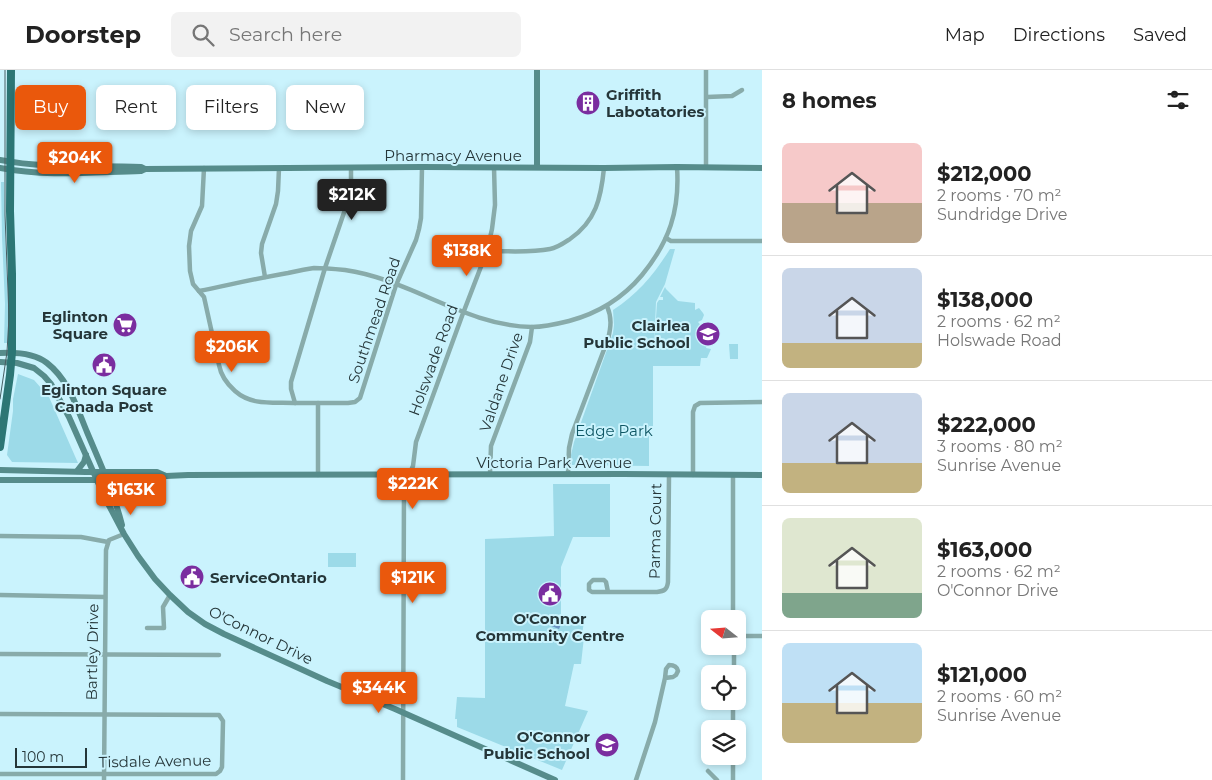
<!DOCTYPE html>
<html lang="en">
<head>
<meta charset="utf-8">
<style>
  :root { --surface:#fff; --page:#f2f2f2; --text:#222; --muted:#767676; --line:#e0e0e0; --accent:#ea580c }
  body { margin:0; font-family:Montserrat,sans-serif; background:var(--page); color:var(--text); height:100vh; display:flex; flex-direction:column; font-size:19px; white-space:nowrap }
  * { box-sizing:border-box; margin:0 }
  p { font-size:16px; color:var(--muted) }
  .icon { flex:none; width:28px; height:28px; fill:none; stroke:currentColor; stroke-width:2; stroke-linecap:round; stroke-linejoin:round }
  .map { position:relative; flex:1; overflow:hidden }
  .sheet { display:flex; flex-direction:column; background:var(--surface); width:450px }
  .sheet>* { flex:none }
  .hud { position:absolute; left:15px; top:15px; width:475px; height:45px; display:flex; gap:10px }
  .needle { width:32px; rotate:287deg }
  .fabs { position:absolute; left:701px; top:540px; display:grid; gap:10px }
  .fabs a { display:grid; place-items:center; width:45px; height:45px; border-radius:8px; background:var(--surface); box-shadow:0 2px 8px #0003; font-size:25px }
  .scale { position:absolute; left:15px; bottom:12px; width:72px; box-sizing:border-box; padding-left:5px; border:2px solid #253639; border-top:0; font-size:14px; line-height:18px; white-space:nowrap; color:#253639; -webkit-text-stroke:4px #caf3fd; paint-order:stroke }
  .price { position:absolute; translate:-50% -42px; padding:0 11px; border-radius:5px; background:var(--accent); color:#fff; font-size:16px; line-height:32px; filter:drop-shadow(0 1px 2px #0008) }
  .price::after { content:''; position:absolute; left:50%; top:30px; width:15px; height:11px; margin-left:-8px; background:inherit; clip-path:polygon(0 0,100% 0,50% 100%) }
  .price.selected { background:#222; color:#fff }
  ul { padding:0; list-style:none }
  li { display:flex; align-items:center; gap:15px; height:125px; padding:0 20px }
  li+li { border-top:1px solid var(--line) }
  li span { display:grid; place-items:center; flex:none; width:140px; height:100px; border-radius:8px; color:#555 }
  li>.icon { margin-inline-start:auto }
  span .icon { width:60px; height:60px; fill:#fffc; stroke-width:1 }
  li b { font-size:21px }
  h2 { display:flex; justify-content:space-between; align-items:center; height:60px; padding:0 20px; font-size:21px }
  .chip { padding:0 18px; border-radius:8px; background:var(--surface); box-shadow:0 2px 8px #0003; font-size:18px; line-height:45px }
  .chip.selected { background:var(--accent); color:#fff }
  header { display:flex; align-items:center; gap:30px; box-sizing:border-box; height:70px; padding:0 25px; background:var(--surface); border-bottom:1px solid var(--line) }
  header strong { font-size:24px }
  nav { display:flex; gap:28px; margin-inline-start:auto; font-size:18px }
  .search { width:350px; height:45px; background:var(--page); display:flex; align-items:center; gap:12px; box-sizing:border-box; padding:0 18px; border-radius:8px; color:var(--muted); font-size:19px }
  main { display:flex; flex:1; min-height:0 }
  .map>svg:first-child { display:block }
  .green { fill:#9cdae8 }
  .water { fill:#6b93c3 }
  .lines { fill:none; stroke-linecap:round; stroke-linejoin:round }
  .street { stroke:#88abaa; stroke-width:4.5 }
  .secondary { stroke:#568c8b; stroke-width:6 }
  .primary { stroke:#2c7675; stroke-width:8 }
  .tram { stroke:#485e63; stroke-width:1 }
  .labels { text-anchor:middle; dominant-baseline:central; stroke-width:4; stroke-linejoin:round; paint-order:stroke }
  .poi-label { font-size:15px; font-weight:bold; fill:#253639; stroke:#caf3fd; text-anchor:end }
  .street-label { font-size:15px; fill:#253639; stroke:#caf3fd }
  .park-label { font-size:15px; fill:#0f5764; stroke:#caf3fd }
</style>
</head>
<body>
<header>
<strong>Doorstep</strong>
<div class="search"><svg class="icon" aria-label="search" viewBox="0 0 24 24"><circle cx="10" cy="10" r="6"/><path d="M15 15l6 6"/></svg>Search here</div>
<nav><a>Map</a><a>Directions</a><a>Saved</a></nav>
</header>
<main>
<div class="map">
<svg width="762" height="710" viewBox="0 0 762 710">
  <rect width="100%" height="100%" fill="#caf3fd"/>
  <g class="green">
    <path d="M1,112H4L5,158L8,233H10L8,273H4L5,234L2,167Z"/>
    <path d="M670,179H675L665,214L656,232L654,278L657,233L659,230H663V227H660L665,217L666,219L678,231L695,233V240L699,238L703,243L704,245L702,250L698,252L711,267V275H707L706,278L711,279L707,288H701L700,296H653V356H649V396L572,395L571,385L574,372L613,263L614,255L613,240C638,224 655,203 670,179Z"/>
    <path d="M729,274H738V289H730Z"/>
    <path d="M18,304L34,310L49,327L78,393L12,392L7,385L13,341V329Z"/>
    <path d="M553,414H610V467H573L561,497V547L584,552L582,564L584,567L581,594H574L565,636L588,641L562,700L457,657V649H455L457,627L485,628V469L554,466Z"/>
    <rect x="328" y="483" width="28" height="14"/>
  </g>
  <path class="water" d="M547,546L562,552L559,559L544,553Z"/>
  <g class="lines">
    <g class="street">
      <path d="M707,27L732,26L742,20"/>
      <path d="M706,97V0"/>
      <path d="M204,98L202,136L191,161L189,176L190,201L193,214L204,227L219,295C221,306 226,313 235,321C252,336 273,332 294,333C312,333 330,333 348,333L355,332L360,328L396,215L416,170L419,159L421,148L422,97"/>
      <path d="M666,168L671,171H762"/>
      <path d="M487,181C508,181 530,183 550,179C557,178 564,173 570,169C596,151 601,128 604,98"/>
      <path d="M265,207L261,183L262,174L276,134L278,121L279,98"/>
      <path d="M199,221C229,215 258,208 288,203C297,201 306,199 314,198C324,198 335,199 345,200C410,209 465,256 532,257C545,257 557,254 569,251C599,243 622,229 642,205C669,172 680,141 677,97"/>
      <path d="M295,333L291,319V312L325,198L349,128L351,116V98"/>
      <path d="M318,333V405"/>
      <path d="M490,404L491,376L530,272L532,257"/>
      <path d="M568,404L569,378L572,364L608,269C611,257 612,248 607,236"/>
      <path d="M693,405V342L695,336L700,333L762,332"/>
      <path d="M0,466L81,467L108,472"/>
      <path d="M608,522L606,512L604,510H593L589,514V520L592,522H657C664,521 667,520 668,512L669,405"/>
      <path d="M0,525L105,527"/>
      <path d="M733,549V405"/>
      <path d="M147,558H164L163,537L170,525"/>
      <path d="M738,566H762"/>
      <path d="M0,584L219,585"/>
      <path d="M734,604V576"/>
      <path d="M0,644L219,645L223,651L222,697L220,701L216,704H0"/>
      <path d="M733,659V631"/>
      <path d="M708,701L717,710"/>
      <path d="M104,710L106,480L109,470L124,464"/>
      <path d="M403,710L404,413L409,405L413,396L416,372L462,246L487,181L492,159L495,135L494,97"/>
      <path d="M636,710L655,652L665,608L666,599L669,595C673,595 677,596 678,601L676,605L673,607L665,608"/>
      <path d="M733,710V686"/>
    </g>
    <g class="secondary">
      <path d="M537,0V97"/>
      <path d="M0,90C46,99 94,95 141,97L145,99"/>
      <path d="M0,98C46,107 94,102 141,101L145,99L422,97L604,98L677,97L762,98"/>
      <path d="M0,283C17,282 34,283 47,293C69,310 77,338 87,362C100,393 114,423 122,455"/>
      <path d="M0,292L17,293L34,298L44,306L51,314L69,347L104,426L124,464L138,486L155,509L170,525L188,542L205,554L224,564L327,611L395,639L555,710"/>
      <path d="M0,400L86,402H157L166,406"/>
      <path d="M77,401L84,392L86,385"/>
      <path d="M0,410H156L166,406L188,405L623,404L762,405"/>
      <path d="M116,431V424L124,410"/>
    </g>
    <path class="primary" d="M0,377L10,305L12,282V204L10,141L11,0"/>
    <path class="tram" d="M0,329L7,282L9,247L5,145V0"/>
  </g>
  <defs>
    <symbol id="building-disc" viewBox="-11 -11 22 22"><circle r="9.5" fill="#7a2d9f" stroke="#caf3fd"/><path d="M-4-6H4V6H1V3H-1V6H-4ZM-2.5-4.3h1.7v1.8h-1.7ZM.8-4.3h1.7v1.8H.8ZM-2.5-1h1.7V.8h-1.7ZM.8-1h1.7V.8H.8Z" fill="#fff"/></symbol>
    <symbol id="supermarket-disc" viewBox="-11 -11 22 22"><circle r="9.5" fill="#7a2d9f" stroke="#caf3fd"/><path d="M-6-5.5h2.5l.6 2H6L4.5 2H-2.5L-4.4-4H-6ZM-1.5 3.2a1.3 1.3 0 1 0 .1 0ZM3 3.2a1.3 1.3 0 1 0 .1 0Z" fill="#fff"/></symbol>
    <symbol id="school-disc" viewBox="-11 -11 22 22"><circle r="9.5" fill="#7a2d9f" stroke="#caf3fd"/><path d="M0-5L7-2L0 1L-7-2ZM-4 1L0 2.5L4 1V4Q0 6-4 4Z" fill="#fff"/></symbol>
    <symbol id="civic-disc" viewBox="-11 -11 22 22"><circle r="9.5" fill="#7a2d9f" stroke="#caf3fd"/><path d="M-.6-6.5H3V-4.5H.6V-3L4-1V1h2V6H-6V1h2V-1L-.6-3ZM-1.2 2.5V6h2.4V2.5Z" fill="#fff"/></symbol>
  </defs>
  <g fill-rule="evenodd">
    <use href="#building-disc" x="574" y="19" width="28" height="28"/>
    <use href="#supermarket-disc" x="111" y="241" width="28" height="28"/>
    <use href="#school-disc" x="694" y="250" width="28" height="28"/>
    <use href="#civic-disc" x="90" y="281" width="28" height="28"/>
    <use href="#civic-disc" x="178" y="493" width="28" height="28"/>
    <use href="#civic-disc" x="536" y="510" width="28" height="28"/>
    <use href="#school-disc" x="593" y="661" width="28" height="28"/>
  </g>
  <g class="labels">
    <g class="poi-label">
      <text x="606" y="24" text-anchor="start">Griffith<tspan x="606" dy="17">Labotatories</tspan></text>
      <text x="108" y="246">Eglinton<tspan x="108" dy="17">Square</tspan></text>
      <text x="690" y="255">Clairlea<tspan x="690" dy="17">Public School</tspan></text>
      <text x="104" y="319" text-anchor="middle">Eglinton Square<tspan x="104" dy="17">Canada Post</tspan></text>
      <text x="210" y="507" text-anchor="start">ServiceOntario</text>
      <text x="550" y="548" text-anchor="middle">O'Connor<tspan x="550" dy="17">Community Centre</tspan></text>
      <text x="590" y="666">O'Connor<tspan x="590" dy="17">Public School</tspan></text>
    </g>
    <g class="street-label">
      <text x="453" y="85">Pharmacy Avenue</text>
      <text transform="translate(374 250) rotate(-71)">Southmead Road</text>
      <text transform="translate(433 290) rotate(-70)">Holswade Road</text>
      <text transform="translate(501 312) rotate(-71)">Valdane Drive</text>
      <text x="554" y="392">Victoria Park Avenue</text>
      <text transform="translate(655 461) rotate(-89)">Parma Court</text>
      <text transform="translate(261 565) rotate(26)">O'Connor Drive</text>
      <text transform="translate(92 582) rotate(-89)">Bartley Drive</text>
      <text transform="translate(155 691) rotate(-1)">Tisdale Avenue</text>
    </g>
    <g class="park-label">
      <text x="614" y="360">Edge Park</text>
    </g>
  </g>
</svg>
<div class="fabs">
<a><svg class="needle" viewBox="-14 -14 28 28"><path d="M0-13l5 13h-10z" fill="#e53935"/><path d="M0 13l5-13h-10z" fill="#767676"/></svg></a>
<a><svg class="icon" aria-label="locate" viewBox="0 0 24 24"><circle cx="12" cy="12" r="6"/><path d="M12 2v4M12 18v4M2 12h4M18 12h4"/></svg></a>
<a><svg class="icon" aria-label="layers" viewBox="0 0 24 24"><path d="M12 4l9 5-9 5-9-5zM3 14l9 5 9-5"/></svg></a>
</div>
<div class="scale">100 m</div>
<b class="price" style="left:75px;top:114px">$204K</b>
<b class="price selected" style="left:352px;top:151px">$212K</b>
<b class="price" style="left:467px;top:207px">$138K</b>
<b class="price" style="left:232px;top:303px">$206K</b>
<b class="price" style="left:413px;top:440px">$222K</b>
<b class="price" style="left:131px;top:446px">$163K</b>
<b class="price" style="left:413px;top:534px">$121K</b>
<b class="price" style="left:379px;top:644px">$344K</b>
<div class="hud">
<a class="chip selected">Buy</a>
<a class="chip">Rent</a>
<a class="chip">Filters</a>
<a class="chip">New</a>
</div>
</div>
<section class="sheet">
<h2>8 homes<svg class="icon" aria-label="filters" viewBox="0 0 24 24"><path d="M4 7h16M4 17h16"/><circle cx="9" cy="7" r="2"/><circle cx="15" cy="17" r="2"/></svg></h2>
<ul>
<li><span style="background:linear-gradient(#f6c9c9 60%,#b9a48a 0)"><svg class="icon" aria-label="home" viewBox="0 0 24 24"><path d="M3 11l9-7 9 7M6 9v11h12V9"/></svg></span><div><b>$212,000</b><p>2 rooms · 70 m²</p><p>Sundridge Drive</p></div></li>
<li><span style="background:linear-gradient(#c9d6e8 75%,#c2b280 0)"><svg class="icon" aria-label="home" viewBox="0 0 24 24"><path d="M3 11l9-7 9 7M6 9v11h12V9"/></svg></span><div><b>$138,000</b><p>2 rooms · 62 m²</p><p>Holswade Road</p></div></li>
<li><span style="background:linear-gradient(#c9d6e8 70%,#c2b280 0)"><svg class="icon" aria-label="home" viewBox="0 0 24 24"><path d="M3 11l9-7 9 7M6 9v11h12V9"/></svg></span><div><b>$222,000</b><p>3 rooms · 80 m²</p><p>Sunrise Avenue</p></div></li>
<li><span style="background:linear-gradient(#dfe7d0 75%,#7fa58c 0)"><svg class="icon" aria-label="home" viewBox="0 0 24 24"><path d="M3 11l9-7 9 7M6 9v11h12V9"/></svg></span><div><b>$163,000</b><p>2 rooms · 62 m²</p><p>O'Connor Drive</p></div></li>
<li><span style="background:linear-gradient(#bfe0f5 60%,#c2b280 0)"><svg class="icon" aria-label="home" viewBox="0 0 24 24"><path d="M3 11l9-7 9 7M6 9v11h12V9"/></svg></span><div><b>$121,000</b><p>2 rooms · 60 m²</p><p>Sunrise Avenue</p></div></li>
</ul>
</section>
</main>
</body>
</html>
